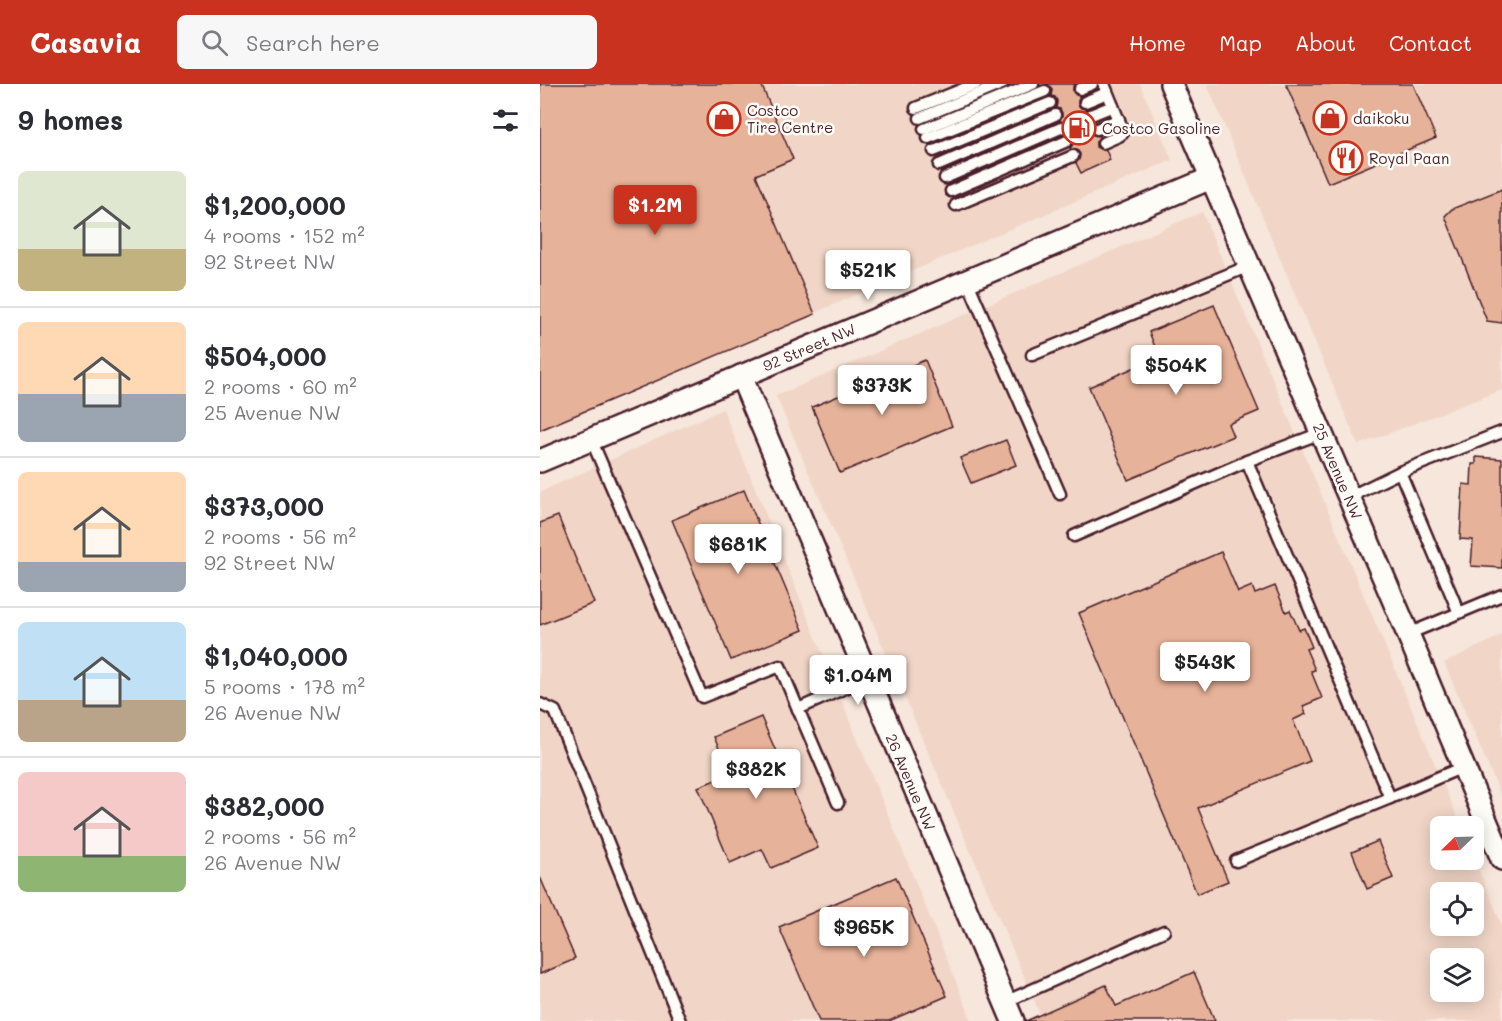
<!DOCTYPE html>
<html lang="en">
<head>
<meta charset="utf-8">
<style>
  :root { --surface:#fff; --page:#f7f7f7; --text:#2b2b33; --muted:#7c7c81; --line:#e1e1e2; --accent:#c8321e }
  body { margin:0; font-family:Mali,sans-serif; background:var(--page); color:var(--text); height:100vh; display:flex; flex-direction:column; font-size:22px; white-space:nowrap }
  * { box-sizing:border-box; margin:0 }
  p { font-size:20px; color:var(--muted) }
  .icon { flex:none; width:33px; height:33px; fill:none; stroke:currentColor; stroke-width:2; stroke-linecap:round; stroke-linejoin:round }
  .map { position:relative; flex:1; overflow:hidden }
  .details { display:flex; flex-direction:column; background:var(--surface); width:540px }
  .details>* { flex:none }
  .needle { width:39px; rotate:247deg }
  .fabs { position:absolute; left:890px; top:732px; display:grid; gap:12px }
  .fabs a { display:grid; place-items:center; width:54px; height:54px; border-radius:9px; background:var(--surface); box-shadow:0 3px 15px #0003; font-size:30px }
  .price { position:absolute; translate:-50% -51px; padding:0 14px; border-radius:6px; background:#fff; color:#222; font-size:20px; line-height:39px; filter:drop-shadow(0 2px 3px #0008) }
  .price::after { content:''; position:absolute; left:50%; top:36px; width:18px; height:14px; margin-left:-9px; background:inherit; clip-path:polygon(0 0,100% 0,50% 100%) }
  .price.current { background:var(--accent); color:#fff }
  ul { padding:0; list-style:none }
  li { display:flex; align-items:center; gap:18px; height:150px; padding:0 18px }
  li+li { border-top:2px solid var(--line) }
  li span { display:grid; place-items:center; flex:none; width:168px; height:120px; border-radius:9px; color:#555 }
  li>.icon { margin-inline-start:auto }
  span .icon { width:72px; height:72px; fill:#fffc; stroke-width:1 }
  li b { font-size:26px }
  h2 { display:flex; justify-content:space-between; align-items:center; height:72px; padding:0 18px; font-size:26px }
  header { display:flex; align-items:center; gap:36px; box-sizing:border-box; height:84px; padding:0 30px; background:var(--accent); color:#fff }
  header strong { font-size:28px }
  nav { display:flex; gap:33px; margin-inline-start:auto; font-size:21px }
  .search { width:420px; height:54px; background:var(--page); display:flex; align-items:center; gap:15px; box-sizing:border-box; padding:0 21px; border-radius:9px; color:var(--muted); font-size:22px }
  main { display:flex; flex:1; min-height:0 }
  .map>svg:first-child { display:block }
  .built { fill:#f1d6c7; fill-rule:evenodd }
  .building { fill:#e6b299; stroke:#4a1f2b; stroke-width:1.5 }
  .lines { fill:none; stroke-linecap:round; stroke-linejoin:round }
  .service-casing { stroke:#4a1f2b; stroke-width:15 }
  .minor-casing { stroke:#4a1f2b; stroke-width:26 }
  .service { stroke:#fdfcf7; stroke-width:10 }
  .minor { stroke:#fdfcf7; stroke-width:21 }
  .labels { text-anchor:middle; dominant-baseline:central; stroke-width:5; stroke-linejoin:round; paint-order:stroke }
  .poi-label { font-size:15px; fill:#4a1f2b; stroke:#fdfcf7; text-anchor:start }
  .street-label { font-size:15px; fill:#4a1f2b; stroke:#fdfcf7 }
</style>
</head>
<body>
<header>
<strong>Casavia</strong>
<div class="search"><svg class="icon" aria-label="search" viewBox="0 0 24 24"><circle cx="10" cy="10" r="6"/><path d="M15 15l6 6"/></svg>Search here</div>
<nav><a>Home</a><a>Map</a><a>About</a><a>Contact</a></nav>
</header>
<main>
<section class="details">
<h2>9 homes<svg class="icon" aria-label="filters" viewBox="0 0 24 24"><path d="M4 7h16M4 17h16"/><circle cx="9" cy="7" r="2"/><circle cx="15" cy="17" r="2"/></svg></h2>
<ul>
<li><span style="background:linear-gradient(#dfe7d0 65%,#c2b280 0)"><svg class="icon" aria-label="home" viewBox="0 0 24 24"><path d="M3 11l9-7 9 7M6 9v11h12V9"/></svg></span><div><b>$1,200,000</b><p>4 rooms · 152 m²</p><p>92 Street NW</p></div></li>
<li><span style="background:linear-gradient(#ffd9b3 60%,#9aa5b1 0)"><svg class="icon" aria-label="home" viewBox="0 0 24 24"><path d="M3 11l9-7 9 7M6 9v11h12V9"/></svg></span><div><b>$504,000</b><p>2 rooms · 60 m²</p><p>25 Avenue NW</p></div></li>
<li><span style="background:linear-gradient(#ffd9b3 75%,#9aa5b1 0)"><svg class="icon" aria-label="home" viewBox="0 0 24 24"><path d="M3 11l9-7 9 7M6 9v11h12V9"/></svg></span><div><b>$373,000</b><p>2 rooms · 56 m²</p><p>92 Street NW</p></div></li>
<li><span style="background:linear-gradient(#bfe0f5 65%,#b9a48a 0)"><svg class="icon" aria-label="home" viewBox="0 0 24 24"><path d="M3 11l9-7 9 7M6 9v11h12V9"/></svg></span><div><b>$1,040,000</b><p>5 rooms · 178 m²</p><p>26 Avenue NW</p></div></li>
<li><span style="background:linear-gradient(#f6c9c9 70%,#8fb573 0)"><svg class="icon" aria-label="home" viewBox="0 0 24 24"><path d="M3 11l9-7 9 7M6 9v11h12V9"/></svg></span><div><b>$382,000</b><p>2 rooms · 56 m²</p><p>26 Avenue NW</p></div></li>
</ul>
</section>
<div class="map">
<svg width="962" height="937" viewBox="0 0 962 937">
  <rect width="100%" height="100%" fill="#f6e6db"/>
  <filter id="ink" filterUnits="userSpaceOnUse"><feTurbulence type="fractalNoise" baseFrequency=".0167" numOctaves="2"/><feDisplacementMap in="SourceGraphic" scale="12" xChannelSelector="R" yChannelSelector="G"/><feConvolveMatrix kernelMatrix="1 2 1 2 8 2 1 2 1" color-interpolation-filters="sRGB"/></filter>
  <g filter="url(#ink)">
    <g class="built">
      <path d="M0,0H600L632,76L0,346Z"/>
      <path d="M667,0H962V306L818,361Z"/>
      <path d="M662,128L921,742H900V776H933V772L962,841V937H503L236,312ZM900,808H933V842H900ZM900,874H933V908H900Z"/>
      <path d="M183,325L432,937H0V408Z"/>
      <path d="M962,551V714L904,579Z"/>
    </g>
    <g class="building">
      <path d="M0,0H221L253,75L216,91L275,230L0,346Z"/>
      <path d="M507,0H534L533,3V8L536,11L540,12L538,16V21L541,24L547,25L544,29V34L549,38H554L550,44V49L553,51L560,52L556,58V63L562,66H566L570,76L541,89L536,79L539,76L540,70L537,66L530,65L534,58V55L531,51L525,50L528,45V42L525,38L519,37L522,32V29L520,25L516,24L517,17L515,13L511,12L512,5Z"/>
      <path d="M746,0H873L896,54L788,99Z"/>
      <path d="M962,105V239L947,237L905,132L912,125Z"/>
      <path d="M674,221L719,327L688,340L693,352L588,396L549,303L619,273L609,248Z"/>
      <path d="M385,276L412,342L300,389L272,323Z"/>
      <path d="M466,356L476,381L431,399L420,374Z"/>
      <path d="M936,373L962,375V484L931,482L933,456L920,455L923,400L931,401L932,380H936Z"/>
      <path d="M204,406L263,546L191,576L132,436Z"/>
      <path d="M18,432L54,519L0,541V439Z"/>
      <path d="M681,468L698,508L712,502L715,510L735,502L746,528L750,526L759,546L764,544L772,563L766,565L775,586L771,587L782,614L763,622L766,630L753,636L770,677L658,724L688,797L657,810L539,529Z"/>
      <path d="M221,633L278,764L231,784L222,765L190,779L158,703L190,690L174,653Z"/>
      <path d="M838,757L853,794L827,805L812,768Z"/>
      <path d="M0,793L35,874L33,875V876L0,890Z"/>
      <path d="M356,793L407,912L349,937H279L239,843Z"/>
      <path d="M654,888L675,937H486L566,901L576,922Z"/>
    </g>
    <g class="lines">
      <defs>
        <g id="service">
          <path d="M540,5L552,0"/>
          <path d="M545,18L567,9"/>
          <path d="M376,24L436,0"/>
          <path d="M551,31L573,22"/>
          <path d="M380,34L462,0"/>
          <path d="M384,45L493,0"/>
          <path d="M557,45L579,35"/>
          <path d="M388,54L505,7"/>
          <path d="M563,59L579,52L583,49L582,44L564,0"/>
          <path d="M394,67L510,19"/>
          <path d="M399,81L515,31"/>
          <path d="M405,94L521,44"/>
          <path d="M411,107L527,57"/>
          <path d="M416,121L533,72"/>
          <path d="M427,196L520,410"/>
          <path d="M492,271L709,182"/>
          <path d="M781,349L707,377L850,714L923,683"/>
          <path d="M51,355L162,613L240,582L258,625"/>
          <path d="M860,388L919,529"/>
          <path d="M809,413L860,388L962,348"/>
          <path d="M534,452L707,377"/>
          <path d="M868,550L962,511"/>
          <path d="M0,620L15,627L140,937"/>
          <path d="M298,719L258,625L328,594"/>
          <path d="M696,777L850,714"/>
          <path d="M465,918L624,847"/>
        </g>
        <g id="minor">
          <path d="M631,0L868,550L962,775"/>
          <path d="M201,292L473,937"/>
          <path d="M0,377L671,94"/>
        </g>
      </defs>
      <use href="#service" class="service-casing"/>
      <use href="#minor" class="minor-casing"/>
      <use href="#service" class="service"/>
      <use href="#minor" class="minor"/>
    </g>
  </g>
  <defs>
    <symbol id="shop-ring" viewBox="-11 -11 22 22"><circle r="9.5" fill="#fdfcf7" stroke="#c8321e" stroke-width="1.5"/><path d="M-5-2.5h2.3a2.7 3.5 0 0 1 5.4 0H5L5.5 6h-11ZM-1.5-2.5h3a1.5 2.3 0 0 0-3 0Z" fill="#c8321e"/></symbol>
    <symbol id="fuel-ring" viewBox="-11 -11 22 22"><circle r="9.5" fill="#fdfcf7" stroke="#c8321e" stroke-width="1.5"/><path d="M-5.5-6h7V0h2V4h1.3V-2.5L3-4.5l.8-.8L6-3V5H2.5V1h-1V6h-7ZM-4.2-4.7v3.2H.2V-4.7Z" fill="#c8321e"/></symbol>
    <symbol id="restaurant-ring" viewBox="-11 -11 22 22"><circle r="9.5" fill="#fdfcf7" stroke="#c8321e" stroke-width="1.5"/><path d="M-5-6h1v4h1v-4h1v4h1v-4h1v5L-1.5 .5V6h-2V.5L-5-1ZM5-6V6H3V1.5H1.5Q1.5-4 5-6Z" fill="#c8321e"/></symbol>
  </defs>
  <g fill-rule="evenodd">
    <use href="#shop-ring" x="771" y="15" width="38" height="38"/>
    <use href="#shop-ring" x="165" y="16" width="38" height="38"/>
    <use href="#fuel-ring" x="520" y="25" width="38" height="38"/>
    <use href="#restaurant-ring" x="787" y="55" width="38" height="38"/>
  </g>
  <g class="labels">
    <g class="poi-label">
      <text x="207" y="26">Costco<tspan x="207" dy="17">Tire Centre</tspan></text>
      <text x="813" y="34">daikoku</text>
      <text x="562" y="44">Costco Gasoline</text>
      <text x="829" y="74">Royal Paan</text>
    </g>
    <g class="street-label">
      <text transform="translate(269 263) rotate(-23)">92 Street NW</text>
      <text transform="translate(798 387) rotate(67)">25 Avenue NW</text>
      <text transform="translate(371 698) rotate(67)">26 Avenue NW</text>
    </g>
  </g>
</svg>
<div class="fabs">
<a><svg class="needle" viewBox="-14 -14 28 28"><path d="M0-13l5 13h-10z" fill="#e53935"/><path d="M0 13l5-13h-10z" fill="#7c7c81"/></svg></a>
<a><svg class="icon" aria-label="locate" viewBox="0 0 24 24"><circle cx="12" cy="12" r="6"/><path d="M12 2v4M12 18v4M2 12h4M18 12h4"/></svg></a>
<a><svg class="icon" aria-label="layers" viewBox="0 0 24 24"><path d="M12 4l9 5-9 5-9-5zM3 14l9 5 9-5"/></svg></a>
</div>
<b class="price current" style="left:115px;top:152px">$1.2M</b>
<b class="price" style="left:328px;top:217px">$521K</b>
<b class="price" style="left:636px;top:312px">$504K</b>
<b class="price" style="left:342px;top:332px">$373K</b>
<b class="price" style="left:198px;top:491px">$681K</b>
<b class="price" style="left:665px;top:609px">$543K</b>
<b class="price" style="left:318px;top:622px">$1.04M</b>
<b class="price" style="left:216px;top:716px">$382K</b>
<b class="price" style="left:324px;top:874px">$965K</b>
</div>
</main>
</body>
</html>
